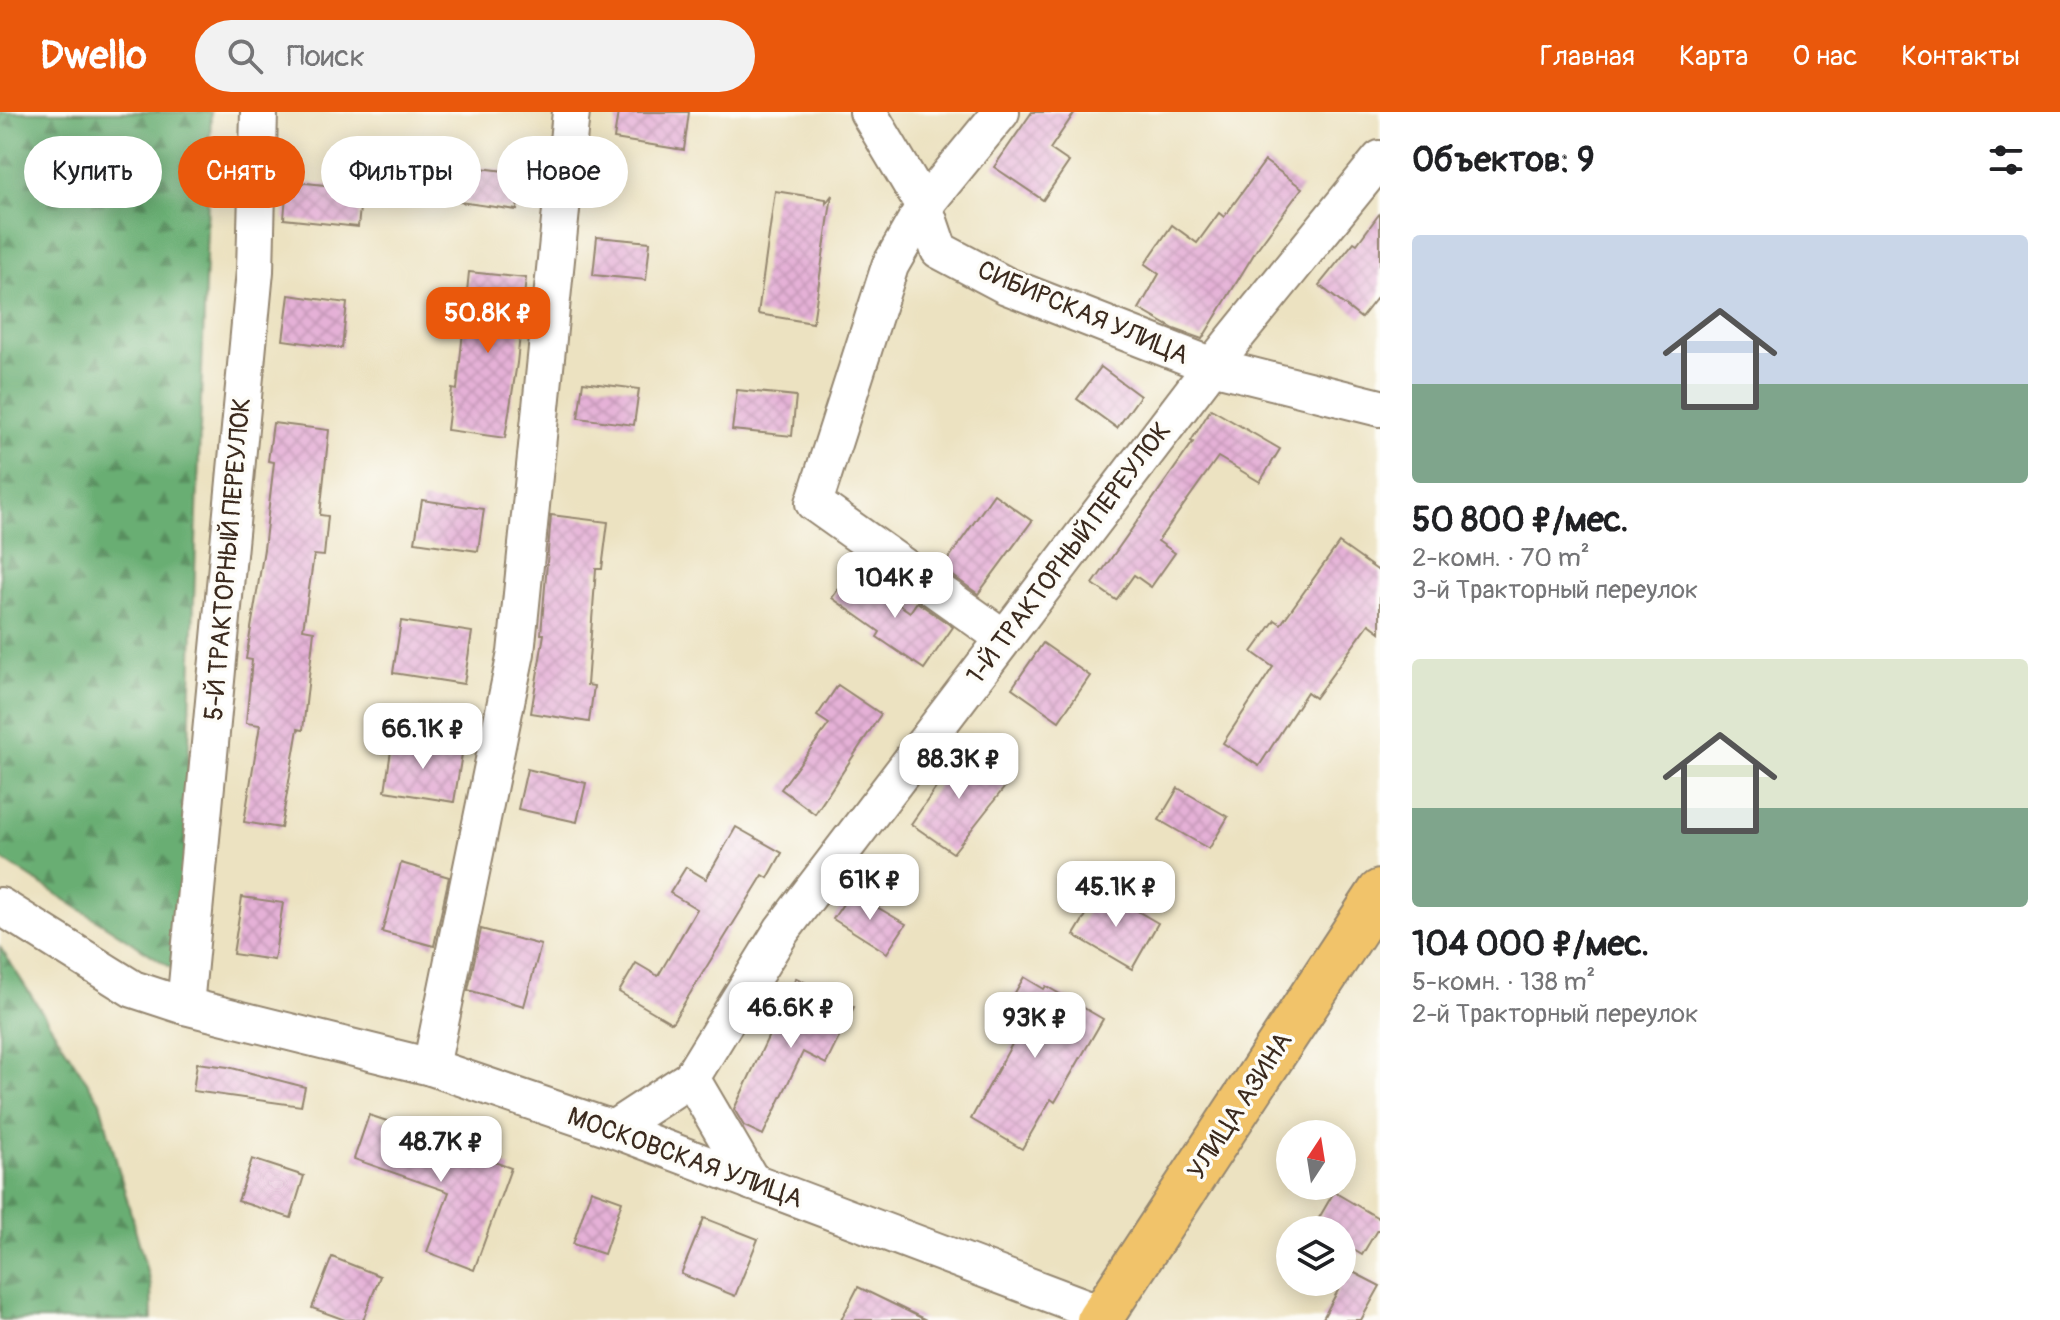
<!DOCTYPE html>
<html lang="ru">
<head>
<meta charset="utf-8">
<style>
  :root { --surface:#fff; --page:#f2f2f2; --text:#202124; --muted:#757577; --accent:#ea580c }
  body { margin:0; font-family:Pangolin,sans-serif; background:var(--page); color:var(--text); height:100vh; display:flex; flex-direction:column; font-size:30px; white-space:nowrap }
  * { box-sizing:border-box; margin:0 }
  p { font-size:26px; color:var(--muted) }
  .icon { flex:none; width:44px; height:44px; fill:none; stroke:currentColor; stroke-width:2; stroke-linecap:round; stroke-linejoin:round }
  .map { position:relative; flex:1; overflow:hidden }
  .side { display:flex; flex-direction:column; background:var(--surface); width:680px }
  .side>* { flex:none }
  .guide { position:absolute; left:24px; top:24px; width:760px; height:72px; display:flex; gap:16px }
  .needle { width:52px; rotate:12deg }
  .controls { position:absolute; left:1276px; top:1008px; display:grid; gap:16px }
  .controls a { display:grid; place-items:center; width:80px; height:80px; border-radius:50%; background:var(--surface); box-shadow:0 4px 20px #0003; font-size:40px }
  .price { position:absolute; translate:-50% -68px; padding:0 18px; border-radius:16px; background:#fff; color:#222; font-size:26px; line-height:52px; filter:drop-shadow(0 2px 4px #0008) }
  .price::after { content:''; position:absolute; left:50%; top:48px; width:24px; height:18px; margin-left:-12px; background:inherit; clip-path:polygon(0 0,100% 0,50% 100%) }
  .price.active { background:var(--accent); color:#fff }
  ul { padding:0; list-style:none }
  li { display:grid; align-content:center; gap:16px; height:424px; padding:0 32px }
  li span { display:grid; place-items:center; height:248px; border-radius:8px; color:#555 }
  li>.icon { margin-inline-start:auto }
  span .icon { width:144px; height:144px; fill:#fffc; stroke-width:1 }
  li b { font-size:34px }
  h2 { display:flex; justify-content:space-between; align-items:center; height:96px; padding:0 32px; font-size:34px }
  .chip { padding:0 28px; border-radius:36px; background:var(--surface); box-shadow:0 4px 20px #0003; font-size:28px; line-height:72px }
  .chip.active { background:var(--accent); color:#fff }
  header { display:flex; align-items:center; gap:48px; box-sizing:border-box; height:112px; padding:0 40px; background:var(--accent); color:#fff }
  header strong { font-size:38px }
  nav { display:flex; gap:44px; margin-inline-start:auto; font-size:28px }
  .search { width:560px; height:72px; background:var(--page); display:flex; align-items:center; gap:20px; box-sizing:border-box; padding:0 28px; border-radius:44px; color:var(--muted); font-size:30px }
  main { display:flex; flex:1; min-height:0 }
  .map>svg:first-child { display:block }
  .forest { fill:url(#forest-firs); stroke:#526c48; stroke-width:2 }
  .building { fill:url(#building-cross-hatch) }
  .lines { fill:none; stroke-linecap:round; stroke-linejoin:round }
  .minor-casing { stroke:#948670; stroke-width:40 }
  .primary-casing { stroke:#948670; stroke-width:48 }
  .minor { stroke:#fff; stroke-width:36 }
  .primary { stroke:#f1c36a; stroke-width:44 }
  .labels { text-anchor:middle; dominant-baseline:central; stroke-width:7; stroke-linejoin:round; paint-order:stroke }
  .street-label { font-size:26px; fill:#3b2a1e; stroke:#fdfcf7 }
</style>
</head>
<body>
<header>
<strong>Dwello</strong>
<div class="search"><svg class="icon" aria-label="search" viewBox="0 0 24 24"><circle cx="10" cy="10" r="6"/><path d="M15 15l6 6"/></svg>Поиск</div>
<nav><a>Главная</a><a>Карта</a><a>О нас</a><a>Контакты</a></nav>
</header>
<main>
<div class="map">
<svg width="1380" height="1208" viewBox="0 0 1380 1208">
  <defs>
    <pattern id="forest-firs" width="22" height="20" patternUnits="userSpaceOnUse" patternTransform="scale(2)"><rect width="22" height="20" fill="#69ae73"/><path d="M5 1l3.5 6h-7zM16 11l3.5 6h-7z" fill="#588e5e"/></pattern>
    <pattern id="building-cross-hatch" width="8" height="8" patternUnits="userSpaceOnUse" patternTransform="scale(2)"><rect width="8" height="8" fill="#e5b1d7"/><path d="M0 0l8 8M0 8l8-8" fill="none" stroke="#c598b8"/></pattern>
  </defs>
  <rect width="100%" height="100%" fill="#fdfcf7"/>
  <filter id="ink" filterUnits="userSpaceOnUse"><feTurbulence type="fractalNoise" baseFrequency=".0125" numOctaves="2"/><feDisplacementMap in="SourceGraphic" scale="16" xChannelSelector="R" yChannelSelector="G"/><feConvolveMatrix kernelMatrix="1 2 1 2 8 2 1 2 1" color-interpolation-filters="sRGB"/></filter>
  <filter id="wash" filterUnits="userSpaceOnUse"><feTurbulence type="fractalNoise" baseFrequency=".006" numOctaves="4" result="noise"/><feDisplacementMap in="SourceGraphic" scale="32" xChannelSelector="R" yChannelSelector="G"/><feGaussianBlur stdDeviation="1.8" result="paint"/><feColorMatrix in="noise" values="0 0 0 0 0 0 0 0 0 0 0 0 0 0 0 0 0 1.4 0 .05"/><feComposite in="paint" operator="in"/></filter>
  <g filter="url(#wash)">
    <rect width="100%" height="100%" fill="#ece2c1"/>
    <g class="forest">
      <path d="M0,0H211L181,862L0,746Z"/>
      <path d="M0,835L100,990L151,1174L152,1208H0Z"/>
    </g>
    <g id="blocks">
      <g class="building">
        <path d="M618,0H689L684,38L614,27Z"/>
        <path d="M1032,0H1075L1050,37L1069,50L1043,88L994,55Z"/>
        <path d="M1265,49L1302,76L1257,137L1202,227L1174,217L1139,197L1159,162L1145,152L1172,113L1197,131L1219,101L1224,105Z"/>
        <path d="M464,54L522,61L517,98L459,90Z"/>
        <path d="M287,69L362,77L358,115L284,107Z"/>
        <path d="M775,79L826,87V91L832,83L813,211L758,202Z"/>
        <path d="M1380,101V182L1361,206L1319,173L1354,130L1357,132Z"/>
        <path d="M597,125L650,130L646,168L593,163Z"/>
        <path d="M469,160L526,166L517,251L505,326L447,318L452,277L457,278Z"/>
        <path d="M289,183L347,191L342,236L283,228Z"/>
        <path d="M1101,255L1140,284L1117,316L1077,287Z"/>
        <path d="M583,270L639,277L634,313L578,306Z"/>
        <path d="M737,278L796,284L792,324L732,318Z"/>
        <path d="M1211,297L1280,337L1260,370L1218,345L1158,429L1175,441L1151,475L1134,463L1116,488L1093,472L1193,330L1191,329Z"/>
        <path d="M273,311L329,318L320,403L328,404L324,444L314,443L303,517L314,519L303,618L298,617L281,716L244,710L260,613L246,611L252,548L246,547L264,437L274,350L268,349Z"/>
        <path d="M994,382L1032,409L978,482L942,456Z"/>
        <path d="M422,388L484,397L478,439L415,430Z"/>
        <path d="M551,403L608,410L602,457H596L587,573L594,574L589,610L531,601L544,522H541Z"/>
        <path d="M1339,431L1380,460V520L1369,512L1315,586L1307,580L1259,654L1223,631L1273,555L1252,540L1275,508L1281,512Z"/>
        <path d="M851,459L910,500L917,490L953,515L924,557L877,525L880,520L832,486Z"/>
        <path d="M401,509L472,520L464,572L393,561Z"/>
        <path d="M1043,531L1090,564L1059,609L1012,576Z"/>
        <path d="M838,573L881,602L815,702L781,677L829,612L817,604Z"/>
        <path d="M393,625L462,642L454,690L385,679Z"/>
        <path d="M965,637L1008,671L953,741L911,712L938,673L936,672Z"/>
        <path d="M527,657L586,671L577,710L518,697Z"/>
        <path d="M1178,676L1228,705L1209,737L1159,708Z"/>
        <path d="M736,715L782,741L768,766L763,763L672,911L619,880L636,851L658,864L697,797L670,781L686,755L706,767Z"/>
        <path d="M401,751L449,765L434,834L382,820Z"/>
        <path d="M1101,778L1158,811L1132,857L1074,823Z"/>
        <path d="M851,780L906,812L887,841L833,807Z"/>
        <path d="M242,785L283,791L274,848L233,842Z"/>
        <path d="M481,817L541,833L524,894L468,878Z"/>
        <path d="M1024,865L1044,877L1046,874L1103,907L1055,990L1051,987L1022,1037L971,1007L1017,923L997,912Z"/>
        <path d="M796,866L854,895L826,952L803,940L763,1023L744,1014L734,997Z"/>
        <path d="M197,951L228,955L305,975L301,994L193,979Z"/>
        <path d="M369,1003L429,1023L428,1026L511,1056L474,1158L427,1140L449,1080L354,1047Z"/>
        <path d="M252,1047L304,1064L291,1106L238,1089Z"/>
        <path d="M591,1078L622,1089L604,1142L573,1132Z"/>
        <path d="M1334,1080L1380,1107V1118H1377L1362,1143L1342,1131V1118H1312Z"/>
        <path d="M704,1106L758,1127L735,1184L681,1162Z"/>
        <path d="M332,1145L380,1164L363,1208H345L312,1196Z"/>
        <path d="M1349,1158L1380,1174L1361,1208H1322Z"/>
        <path d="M858,1175L926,1208H841Z"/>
      </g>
    </g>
  </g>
  <g filter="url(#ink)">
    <use href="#blocks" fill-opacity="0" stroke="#948670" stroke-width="2"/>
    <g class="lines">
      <defs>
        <g id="minor">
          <path d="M868,0L924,94L939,138L1007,174L1212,254L1380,296"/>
          <path d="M1001,0L924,94L890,154L814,391L1004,526"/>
          <path d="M0,794L133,877L185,894L431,955L613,1017L1103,1202"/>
          <path d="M185,894L255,159L259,0"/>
          <path d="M431,955L516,541L571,0"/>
          <path d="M691,966L752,1070"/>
          <path d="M613,1017L691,966L782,818L1212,254L1380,47"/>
        </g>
        <path id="primary" d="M1099,1208L1380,780"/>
      </defs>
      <use href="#minor" class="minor-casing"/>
      <use href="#primary" class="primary-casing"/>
      <use href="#minor" class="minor"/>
      <use href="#primary" class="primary"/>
    </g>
  </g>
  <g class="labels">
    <g class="street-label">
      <text transform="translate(1083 201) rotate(23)">СИБИРСКАЯ УЛИЦА</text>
      <text transform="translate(1069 441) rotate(-53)">1-Й ТРАКТОРНЫЙ ПЕРЕУЛОК</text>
      <text transform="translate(228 447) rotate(-85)">5-Й ТРАКТОРНЫЙ ПЕРЕУЛОК</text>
      <text transform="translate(1240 994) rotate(-57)">УЛИЦА АЗИНА</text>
      <text transform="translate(685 1046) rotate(20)">МОСКОВСКАЯ УЛИЦА</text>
    </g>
  </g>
</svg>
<div class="controls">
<a><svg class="needle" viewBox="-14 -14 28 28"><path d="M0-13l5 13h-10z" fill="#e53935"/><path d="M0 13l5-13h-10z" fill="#757577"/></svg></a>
<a><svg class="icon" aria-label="layers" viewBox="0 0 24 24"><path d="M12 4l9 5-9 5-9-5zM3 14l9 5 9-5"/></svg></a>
</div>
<b class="price active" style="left:488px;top:243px">50.8K ₽</b>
<b class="price" style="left:895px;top:508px">104K ₽</b>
<b class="price" style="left:423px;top:659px">66.1K ₽</b>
<b class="price" style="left:959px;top:689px">88.3K ₽</b>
<b class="price" style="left:870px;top:810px">61K ₽</b>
<b class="price" style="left:1116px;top:817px">45.1K ₽</b>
<b class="price" style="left:791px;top:938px">46.6K ₽</b>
<b class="price" style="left:1035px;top:948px">93K ₽</b>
<b class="price" style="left:441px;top:1072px">48.7K ₽</b>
<div class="guide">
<a class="chip">Купить</a>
<a class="chip active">Снять</a>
<a class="chip">Фильтры</a>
<a class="chip">Новое</a>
</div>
</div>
<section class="side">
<h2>Объектов: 9<svg class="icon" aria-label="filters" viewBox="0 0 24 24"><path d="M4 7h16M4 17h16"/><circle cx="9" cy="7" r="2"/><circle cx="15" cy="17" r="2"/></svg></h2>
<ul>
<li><span style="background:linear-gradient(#c9d6e8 60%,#7fa58c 0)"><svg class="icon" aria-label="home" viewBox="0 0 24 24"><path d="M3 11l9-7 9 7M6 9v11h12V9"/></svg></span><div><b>50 800 ₽/мес.</b><p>2-комн. · 70 m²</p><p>3-й Тракторный переулок</p></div></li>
<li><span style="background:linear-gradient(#dfe7d0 60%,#7fa58c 0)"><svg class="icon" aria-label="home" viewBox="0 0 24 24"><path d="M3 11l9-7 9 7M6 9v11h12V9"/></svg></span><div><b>104 000 ₽/мес.</b><p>5-комн. · 138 m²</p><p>2-й Тракторный переулок</p></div></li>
</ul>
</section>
</main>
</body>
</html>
